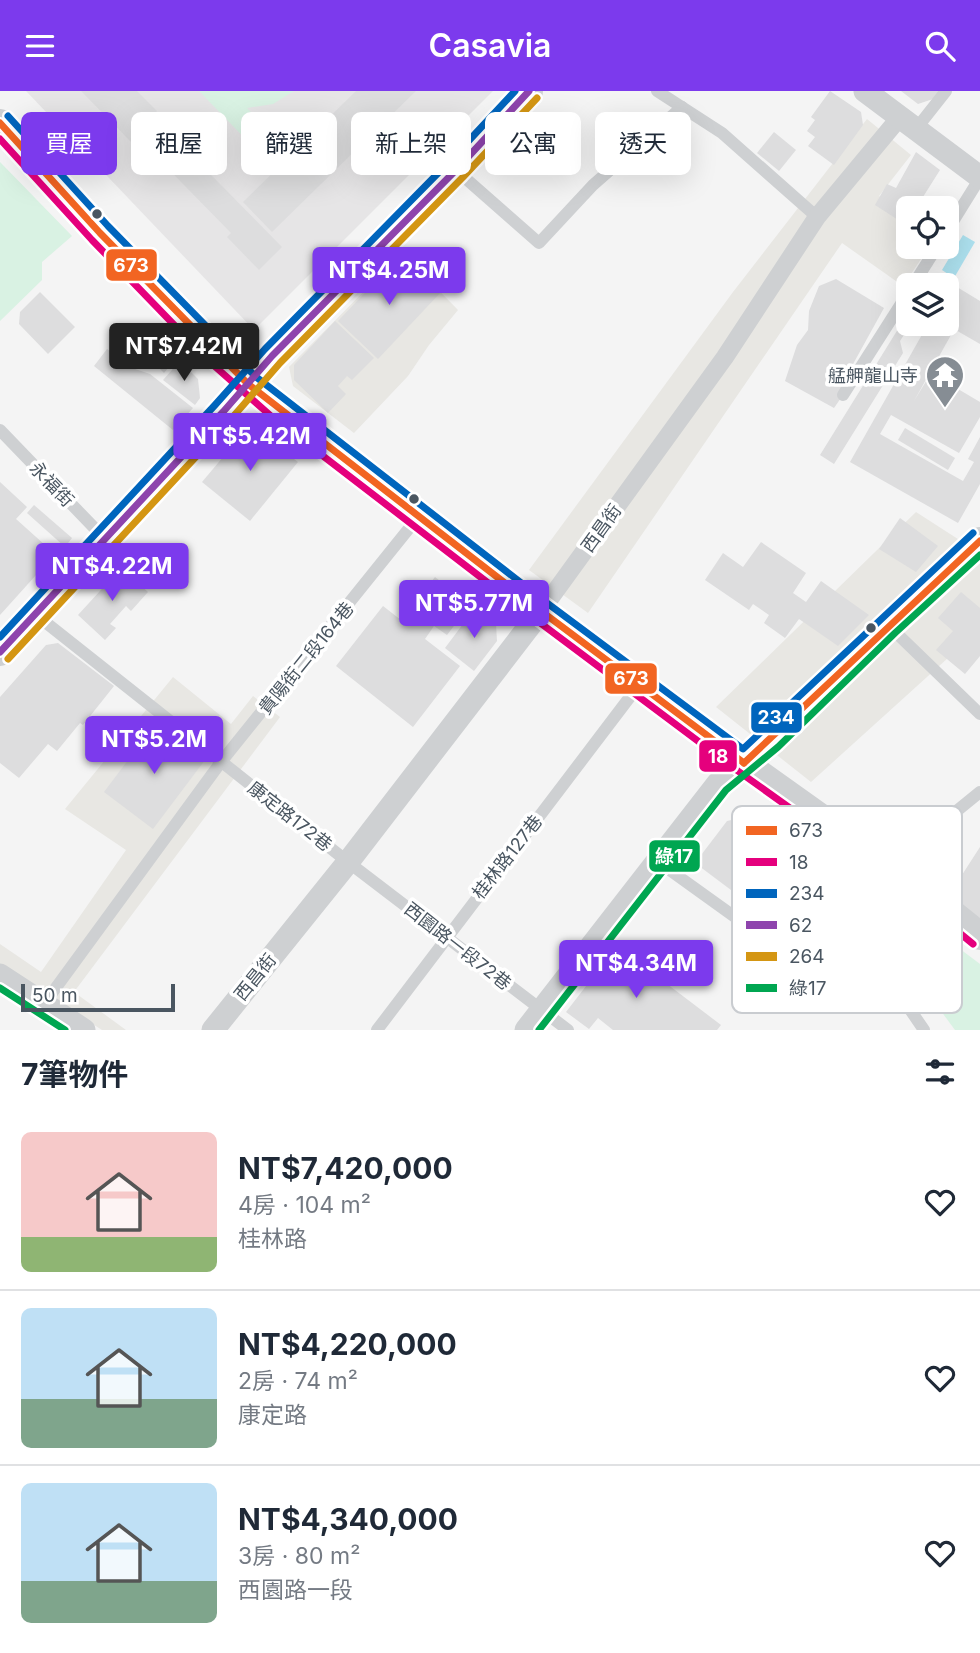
<!DOCTYPE html>
<html lang="zh-TW">
<head>
<meta charset="utf-8">
<style>
  :root { --surface:#fff; --page:#f6f6f7; --text:#1f2937; --muted:#747a83; --line:#e0e1e3; --accent:#7c3aed }
  body { margin:0; font-family:Inter,"Noto Sans TC",sans-serif; background:var(--page); color:var(--text); height:100vh; display:flex; flex-direction:column; font-size:26px; white-space:nowrap }
  * { box-sizing:border-box; margin:0 }
  p { font-size:23px; color:var(--muted) }
  .icon { flex:none; width:38px; height:38px; fill:none; stroke:currentColor; stroke-width:2; stroke-linecap:round; stroke-linejoin:round }
  .map { position:relative; height:939px; overflow:hidden }
  .panel { display:flex; flex-direction:column; background:var(--surface); flex:1 }
  .panel>* { flex:none }
  .top-card { position:absolute; left:21px; top:21px; width:938px; height:63px; display:flex; gap:14px }
  .tools { position:absolute; left:896px; top:105px; display:grid; gap:14px }
  .tools a { display:grid; place-items:center; width:63px; height:63px; border-radius:10px; background:var(--surface); box-shadow:0 7px 28px #0002; font-size:35px }
  .scale { position:absolute; left:21px; bottom:18px; width:154px; box-sizing:border-box; padding-left:7px; border:4px solid #4a5661; border-top:0; font-size:19px; line-height:24px; white-space:nowrap; color:#4a5661; -webkit-text-stroke:5px #fff; paint-order:stroke }
  .price { position:absolute; translate:-50% -60px; padding:0 16px; border-radius:7px; background:var(--accent); color:#fff; font-size:23px; line-height:46px; filter:drop-shadow(0 2px 4px #0008) }
  .price::after { content:''; position:absolute; left:50%; top:42px; width:21px; height:16px; margin-left:-10px; background:inherit; clip-path:polygon(0 0,100% 0,50% 100%) }
  .price.current { background:#222; color:#fff }
  ul { padding:0; list-style:none }
  li { display:flex; align-items:center; gap:21px; height:175px; padding:0 21px }
  li+li { border-top:2px solid var(--line) }
  li span { display:grid; place-items:center; flex:none; width:196px; height:140px; border-radius:10px; color:#555 }
  li>.icon { margin-inline-start:auto }
  span .icon { width:84px; height:84px; fill:#fffc; stroke-width:1 }
  li b { font-size:30px }
  h2 { display:flex; justify-content:space-between; align-items:center; height:84px; padding:0 21px; font-size:30px }
  .chip { padding:0 24px; border-radius:10px; background:var(--surface); box-shadow:0 7px 28px #0002; font-size:24px; line-height:63px }
  .chip.current { background:var(--accent); color:#fff }
  header { display:flex; justify-content:space-between; align-items:center; height:91px; padding:0 21px; background:var(--accent); color:#fff; font-size:32px; font-weight:600 }
  .map>svg:first-child { display:block }
  .commercial { fill:#e8e7e3 }
  .education { fill:#e6e5e6 }
  .green { fill:#d9f2e3 }
  .water { fill:#aee2f0 }
  .building { fill:#ddddde }
  .lines { fill:none; stroke-linecap:round; stroke-linejoin:round }
  .service { stroke:#ced0d2; stroke-width:12 }
  .pedestrian { stroke:#ced0d2; stroke-width:18 }
  .minor { stroke:#ced0d2; stroke-width:23 }
  .tertiary { stroke:#ced0d2; stroke-width:28 }
  .bus-1-casing { stroke:#fff; stroke-width:12 }
  .bus-2-casing { stroke:#fff; stroke-width:12 }
  .bus-3-casing { stroke:#fff; stroke-width:12 }
  .bus-4-casing { stroke:#fff; stroke-width:12 }
  .bus-5-casing { stroke:#fff; stroke-width:12 }
  .bus-6-casing { stroke:#fff; stroke-width:12 }
  .bus-1 { stroke:#f26522; stroke-width:7 }
  .bus-2 { stroke:#e5007d; stroke-width:7 }
  .bus-3 { stroke:#0065bd; stroke-width:7 }
  .bus-4 { stroke:#8e44ad; stroke-width:7 }
  .bus-5 { stroke:#d49613; stroke-width:7 }
  .bus-6 { stroke:#00a651; stroke-width:7 }
  .bus-dot { fill:#4a5661; stroke:#fff; stroke-width:2.5 }
  .labels { text-anchor:middle; dominant-baseline:central; stroke-width:7; stroke-linejoin:round; paint-order:stroke }
  .poi-label { font-size:18px; fill:#4a5661; stroke:#fff; text-anchor:end }
  .street-label { font-size:18px; fill:#4a5661; stroke:#fff }
  .key { fill:#fff; stroke:#c9ccd0; stroke-width:2 }
  .key-label { font-size:19px; fill:#4a5661 }
  .line-badge { stroke:#fff; stroke-width:2.5 }
  .badge-label { font-size:19px; text-anchor:middle; font-weight:bold; fill:#fff }
</style>
</head>
<body>
<header><svg class="icon" aria-label="menu" viewBox="0 0 24 24"><path d="M4 6h16M4 12h16M4 18h16"/></svg>Casavia<svg class="icon" aria-label="search" viewBox="0 0 24 24"><circle cx="10" cy="10" r="6"/><path d="M15 15l6 6"/></svg></header>
<div class="map">
<svg width="980" height="939" viewBox="0 0 980 939">
  <rect width="100%" height="100%" fill="#f4f4f4"/>
  <g class="commercial">
    <path d="M867,28L911,64L879,105L908,123V156H929L903,195L842,152L588,522L529,479L733,201Z"/>
    <path d="M402,162L458,219L429,254L408,285L354,342L293,295L289,276Z"/>
    <path d="M916,421L975,459L980,455V538L811,691L716,616Z"/>
    <path d="M173,586L231,633L253,605L280,626L74,901L126,939H102L0,873V853L41,881L126,759L65,718Z"/>
  </g>
  <path class="education" d="M26,0H493L254,239Z"/>
  <g class="green">
    <path d="M199,0H294L273,13L247,17L285,56L269,72Z"/>
    <path d="M0,71L72,145L42,171V189L0,230Z"/>
    <path d="M912,822L980,873V939H955L890,851Z"/>
  </g>
  <path class="water" d="M963,144L975,151L954,187L942,179Z"/>
  <g class="building">
    <path d="M81,0H137L157,20L153,25L282,156L259,179L227,146L231,142L138,47L132,52Z"/>
    <path d="M356,0H416L272,141L243,111Z"/>
    <path d="M830,0L861,21L863,34L834,74L808,55L815,46L807,40L815,29L811,26Z"/>
    <path d="M901,0H942L936,7L918,13Z"/>
    <path d="M774,41L796,59L779,80L757,62Z"/>
    <path d="M916,61L940,79L916,117H908V130L906,134L875,114L887,93L896,97Z"/>
    <path d="M401,164L441,201L378,268L338,230Z"/>
    <path d="M836,188L884,217L842,293L843,304L834,317L785,290L797,254L808,239L809,220L819,195Z"/>
    <path d="M952,193L980,210V253L947,234V202Z"/>
    <path d="M40,201L75,236L48,263L19,233L20,221Z"/>
    <path d="M908,222V233H911L900,250L903,262L834,373L820,364Z"/>
    <path d="M335,230L374,267L352,289L347,285L338,295L346,303L328,322L294,289V274Z"/>
    <path d="M928,233L951,244L914,310L931,282L980,311V326L959,362L891,324L880,343L963,390L974,371L968,368L980,346V393L958,432L850,371Z"/>
    <path d="M144,235L177,266L164,282L145,263L138,272L124,260Z"/>
    <path d="M107,258L135,278L150,283L193,317L173,339L94,275Z"/>
    <path d="M180,270L198,288L200,307L195,314L163,289Z"/>
    <path d="M905,337L955,367L948,379L898,349Z"/>
    <path d="M255,339L298,371L250,430L202,391L245,340Z"/>
    <path d="M0,391L27,416L16,428L55,463L0,524Z"/>
    <path d="M34,414L72,447L65,456L27,422Z"/>
    <path d="M900,427L938,455L916,481L879,458Z"/>
    <path d="M761,451L806,482L793,502L806,511L821,490L869,524L838,555L799,528L785,547L764,532L769,524L753,513L749,519L705,489L723,462L743,476Z"/>
    <path d="M121,477L148,501L131,520L126,515L110,533L116,537L105,549L78,524Z"/>
    <path d="M435,486L470,514L447,544L434,535L425,548L460,575L413,636L336,575L383,515L401,529Z"/>
    <path d="M961,501L980,517V565L965,583L936,559L953,540L938,527Z"/>
    <path d="M475,517L496,533L497,550L474,580L445,557Z"/>
    <path d="M58,552L114,595L83,634L80,632L57,660L48,653L19,687L0,672V606L46,554Z"/>
    <path d="M156,632L205,669L153,738L104,701Z"/>
    <path d="M736,728L857,815L847,827L841,824L830,839L821,833L810,847L777,823L771,829L695,772L727,730Z"/>
    <path d="M980,756V831L936,799L949,780L960,787Z"/>
    <path d="M617,855L721,934L717,939H613L598,927L589,938L566,921Z"/>
  </g>
  <g class="lines">
    <g class="service">
      <path d="M657,0L722,42L817,126"/>
      <path d="M916,38L946,0"/>
      <path d="M456,79L539,152L593,94L682,16"/>
      <path d="M947,140L980,87"/>
      <path d="M913,194L937,156"/>
      <path d="M843,304L908,202"/>
      <path d="M0,339L105,448"/>
      <path d="M35,523L348,771L568,939"/>
      <path d="M888,534L980,623"/>
      <path d="M878,767L937,736L980,701"/>
      <path d="M657,770L803,875"/>
      <path d="M862,848L924,939"/>
      <path d="M44,913L221,671L419,425"/>
      <path d="M377,939L639,594"/>
    </g>
    <path class="pedestrian" d="M541,520L725,266L817,126L900,26"/>
    <g class="minor">
      <path d="M865,0L980,86"/>
      <path d="M0,884L84,939"/>
      <path d="M213,939L348,771L541,520"/>
      <path d="M526,939L718,692L744,672"/>
    </g>
    <g class="tertiary">
      <path d="M0,32L100,142L219,265L277,317L541,520L744,672L929,804L980,845"/>
      <path d="M0,561L223,321L272,265L456,79L529,0"/>
      <path d="M744,672L980,450"/>
    </g>
    <defs>
      <g id="bus-1">
        <path d="M0,32L100,142L248,293L541,520L744,672"/>
        <path d="M744,672L980,450"/>
      </g>
      <path id="bus-2" d="M0,48L92,149L211,272L271,325L535,528L738,680L923,812L973,853"/>
      <g id="bus-3">
        <path d="M8,25L108,135L255,285L547,512L743,658L973,442"/>
        <path d="M0,546L215,314L265,258L448,72L515,0"/>
      </g>
      <path id="bus-4" d="M0,561L223,321L272,265L456,79L529,0"/>
      <path id="bus-5" d="M8,568L231,328L280,272L463,86L537,7"/>
      <g id="bus-6">
        <path d="M0,897L65,939"/>
        <path d="M539,939L726,699L778,656L895,542L980,464"/>
      </g>
    </defs>
    <use href="#bus-1" class="bus-1-casing"/>
    <use href="#bus-2" class="bus-2-casing"/>
    <use href="#bus-3" class="bus-3-casing"/>
    <use href="#bus-4" class="bus-4-casing"/>
    <use href="#bus-5" class="bus-5-casing"/>
    <use href="#bus-6" class="bus-6-casing"/>
    <use href="#bus-1" class="bus-1"/>
    <use href="#bus-2" class="bus-2"/>
    <use href="#bus-3" class="bus-3"/>
    <use href="#bus-4" class="bus-4"/>
    <use href="#bus-5" class="bus-5"/>
    <use href="#bus-6" class="bus-6"/>
  </g>
  <defs>
    <symbol id="temple-pin" viewBox="-11 -11 22 30"><path d="M0 17L-7.5 6A9.5 9.5 0 1 1 7.5 6Z" fill="#868d94" stroke="#fff"/><path d="M0-6L5-2H3V0L6.5 2.5H4V6H1.5V3h-3V6H-4V2.5H-6.5L-3 0V-2H-5Z" fill="#fff"/></symbol>
  </defs>
  <g fill-rule="evenodd">
    <use href="#temple-pin" x="923" y="262" width="44" height="60"/>
  </g>
  <g class="bus-dot">
    <circle cx="97" cy="123" r="6"/>
    <circle cx="414" cy="408" r="6"/>
    <circle cx="871" cy="537" r="6"/>
  </g>
  <g class="labels">
    <g class="poi-label">
      <text x="918" y="284">艋舺龍山寺</text>
    </g>
    <g class="street-label">
      <text transform="translate(52 393) rotate(46)">永福街</text>
      <text transform="translate(601 437) rotate(-54)">西昌街</text>
      <text transform="translate(306 567) rotate(-51)">貴陽街二段164巷</text>
      <text transform="translate(290 725) rotate(38)">康定路172巷</text>
      <text transform="translate(507 766) rotate(-52)">桂林路127巷</text>
      <text transform="translate(458 855) rotate(38)">西園路一段72巷</text>
      <text transform="translate(255 886) rotate(-51)">西昌街</text>
    </g>
  </g>
  <rect x="732" y="715" width="230" height="207" rx="10" class="key"/>
  <rect x="746" y="735" width="31" height="9" fill="#f26522"/>
  <rect x="746" y="767" width="31" height="8" fill="#e5007d"/>
  <rect x="746" y="798" width="31" height="9" fill="#0065bd"/>
  <rect x="746" y="830" width="31" height="8" fill="#8e44ad"/>
  <rect x="746" y="861" width="31" height="9" fill="#d49613"/>
  <rect x="746" y="893" width="31" height="8" fill="#00a651"/>
  <g class="key-label">
    <text x="789" y="746">673</text>
    <text x="789" y="778">18</text>
    <text x="789" y="809">234</text>
    <text x="789" y="841">62</text>
    <text x="789" y="872">264</text>
    <text x="789" y="904">綠17</text>
  </g>
  <g class="line-badge">
    <rect x="105" y="157" width="53" height="34" rx="7" fill="#f26522"/>
    <rect x="604" y="571" width="54" height="33" rx="7" fill="#f26522"/>
    <rect x="750" y="610" width="53" height="33" rx="7" fill="#0065bd"/>
    <rect x="698" y="648" width="40" height="34" rx="7" fill="#e5007d"/>
    <rect x="648" y="748" width="53" height="34" rx="7" fill="#00a651"/>
  </g>
  <g class="badge-label">
    <text x="131" y="181">673</text>
    <text x="631" y="594">673</text>
    <text x="776" y="633">234</text>
    <text x="718" y="672">18</text>
    <text x="674" y="772">綠17</text>
  </g>
</svg>
<div class="tools">
<a><svg class="icon" aria-label="locate" viewBox="0 0 24 24"><circle cx="12" cy="12" r="6"/><path d="M12 2v4M12 18v4M2 12h4M18 12h4"/></svg></a>
<a><svg class="icon" aria-label="layers" viewBox="0 0 24 24"><path d="M12 4l9 5-9 5-9-5zM3 14l9 5 9-5"/></svg></a>
</div>
<div class="scale">50 m</div>
<b class="price" style="left:389px;top:216px">NT$4.25M</b>
<b class="price current" style="left:184px;top:292px">NT$7.42M</b>
<b class="price" style="left:250px;top:382px">NT$5.42M</b>
<b class="price" style="left:112px;top:512px">NT$4.22M</b>
<b class="price" style="left:474px;top:549px">NT$5.77M</b>
<b class="price" style="left:154px;top:685px">NT$5.2M</b>
<b class="price" style="left:636px;top:909px">NT$4.34M</b>
<div class="top-card">
<a class="chip current">買屋</a>
<a class="chip">租屋</a>
<a class="chip">篩選</a>
<a class="chip">新上架</a>
<a class="chip">公寓</a>
<a class="chip">透天</a>
</div>
</div>
<section class="panel">
<h2>7筆物件<svg class="icon" aria-label="filters" viewBox="0 0 24 24"><path d="M4 7h16M4 17h16"/><circle cx="9" cy="7" r="2"/><circle cx="15" cy="17" r="2"/></svg></h2>
<ul>
<li><span style="background:linear-gradient(#f6c9c9 75%,#8fb573 0)"><svg class="icon" aria-label="home" viewBox="0 0 24 24"><path d="M3 11l9-7 9 7M6 9v11h12V9"/></svg></span><div><b>NT$7,420,000</b><p>4房 · 104 m²</p><p>桂林路</p></div><svg class="icon" aria-label="heart" viewBox="0 0 24 24"><path d="M12 20l-8-8c-3-5 5-10 8-4 3-6 11-1 8 4z"/></svg></li>
<li><span style="background:linear-gradient(#bfe0f5 65%,#7fa58c 0)"><svg class="icon" aria-label="home" viewBox="0 0 24 24"><path d="M3 11l9-7 9 7M6 9v11h12V9"/></svg></span><div><b>NT$4,220,000</b><p>2房 · 74 m²</p><p>康定路</p></div><svg class="icon" aria-label="heart" viewBox="0 0 24 24"><path d="M12 20l-8-8c-3-5 5-10 8-4 3-6 11-1 8 4z"/></svg></li>
<li><span style="background:linear-gradient(#bfe0f5 70%,#7fa58c 0)"><svg class="icon" aria-label="home" viewBox="0 0 24 24"><path d="M3 11l9-7 9 7M6 9v11h12V9"/></svg></span><div><b>NT$4,340,000</b><p>3房 · 80 m²</p><p>西園路一段</p></div><svg class="icon" aria-label="heart" viewBox="0 0 24 24"><path d="M12 20l-8-8c-3-5 5-10 8-4 3-6 11-1 8 4z"/></svg></li>
</ul>
</section>
</body>
</html>
